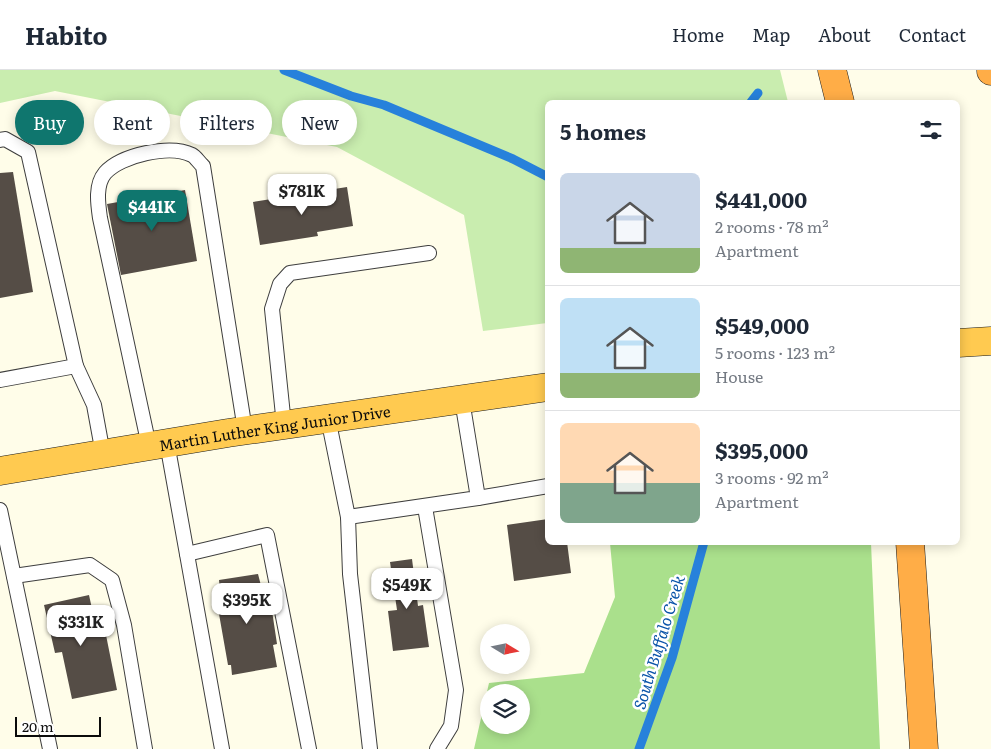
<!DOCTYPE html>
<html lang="en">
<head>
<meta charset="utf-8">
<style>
  :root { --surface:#fff; --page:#f2f2f3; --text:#1f2937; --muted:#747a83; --line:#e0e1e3; --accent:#0f766e }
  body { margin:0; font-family:Literata,serif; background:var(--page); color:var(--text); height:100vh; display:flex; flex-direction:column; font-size:19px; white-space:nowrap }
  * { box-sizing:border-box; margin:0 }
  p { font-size:16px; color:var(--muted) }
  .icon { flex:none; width:28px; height:28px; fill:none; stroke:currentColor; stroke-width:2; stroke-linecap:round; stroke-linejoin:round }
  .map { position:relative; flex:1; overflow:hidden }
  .panel { position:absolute; left:545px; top:30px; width:415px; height:445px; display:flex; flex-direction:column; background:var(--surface); border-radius:8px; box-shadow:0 2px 12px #0003 }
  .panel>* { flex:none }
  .top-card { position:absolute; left:15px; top:30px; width:455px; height:45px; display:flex; gap:10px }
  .needle { width:32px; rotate:100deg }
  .buttons { position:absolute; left:480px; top:554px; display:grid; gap:10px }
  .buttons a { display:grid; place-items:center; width:50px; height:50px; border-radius:50%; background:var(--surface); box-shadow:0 2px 12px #0003; font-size:25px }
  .scale { position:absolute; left:15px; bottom:12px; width:86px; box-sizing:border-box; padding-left:5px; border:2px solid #0b0b0b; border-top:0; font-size:14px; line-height:18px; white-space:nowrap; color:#0b0b0b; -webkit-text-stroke:4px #fff; paint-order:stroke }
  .price { position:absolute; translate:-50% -42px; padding:0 11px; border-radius:10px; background:#fff; color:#222; font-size:16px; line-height:32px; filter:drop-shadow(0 1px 2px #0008) }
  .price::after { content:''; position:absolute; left:50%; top:30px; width:15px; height:11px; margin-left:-8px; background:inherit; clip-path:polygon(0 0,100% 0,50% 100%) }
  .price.current { background:var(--accent); color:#fff }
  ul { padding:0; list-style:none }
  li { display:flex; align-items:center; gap:15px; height:125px; padding:0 15px }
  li+li { border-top:1px solid var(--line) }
  li span { display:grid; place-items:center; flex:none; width:140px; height:100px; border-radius:8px; color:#555 }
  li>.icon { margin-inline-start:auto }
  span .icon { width:60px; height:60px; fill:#fffc; stroke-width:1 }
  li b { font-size:21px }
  h2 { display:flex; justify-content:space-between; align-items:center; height:60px; padding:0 15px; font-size:21px }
  .tag { padding:0 18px; border-radius:22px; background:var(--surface); box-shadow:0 2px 12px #0003; font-size:18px; line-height:45px }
  .tag.current { background:var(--accent); color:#fff }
  header { display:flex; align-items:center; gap:30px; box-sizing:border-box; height:70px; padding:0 25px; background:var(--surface); border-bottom:1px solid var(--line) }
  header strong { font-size:24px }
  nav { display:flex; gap:28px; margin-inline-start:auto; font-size:18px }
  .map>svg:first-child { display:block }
  .green { fill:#c9edaf }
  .forest { fill:#aae08c; fill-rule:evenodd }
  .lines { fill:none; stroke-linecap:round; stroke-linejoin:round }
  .stream { stroke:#2781db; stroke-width:9 }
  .building { fill:#554d46 }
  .service-casing { stroke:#3e3e3e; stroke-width:16 }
  .trunk-casing { stroke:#1c1c1c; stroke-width:29 }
  .motorway-casing { stroke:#1c1c1c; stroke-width:29 }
  .service { stroke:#fff; stroke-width:14 }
  .trunk { stroke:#ffca50; stroke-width:28 }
  .motorway { stroke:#ffad47; stroke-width:28 }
  .labels { text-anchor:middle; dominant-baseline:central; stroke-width:5; stroke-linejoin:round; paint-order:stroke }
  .street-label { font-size:15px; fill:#0b0b0b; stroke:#fff }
  .water-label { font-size:16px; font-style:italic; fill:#0953a8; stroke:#fff }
</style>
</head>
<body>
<header>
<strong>Habito</strong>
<nav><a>Home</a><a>Map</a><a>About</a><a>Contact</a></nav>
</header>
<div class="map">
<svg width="991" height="679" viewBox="0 0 991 679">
  <rect width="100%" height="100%" fill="#fffde9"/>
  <path class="green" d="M0,0H780L788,32H548L547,253L483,261L464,145L337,77L55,21L0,33Z"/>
  <path class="forest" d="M610,473H871L880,679H474L489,613L584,603L615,527ZM489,622H521V655H489Z"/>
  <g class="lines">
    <g class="stream">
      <path d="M284,0L351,26L384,35L513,89L548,107"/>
      <path d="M751,32L758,23"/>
      <path d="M639,679L672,588L704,472"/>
    </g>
  </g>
  <g class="building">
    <path d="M13,102L33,222L0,228V103Z"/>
    <path d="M347,117L353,156L317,162L318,166L260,175L253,132Z"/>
    <path d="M185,120L197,191L121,205L107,134Z"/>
    <path d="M548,449V472H567L571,503L514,511L507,455Z"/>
    <path d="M412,489L418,536L423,535L429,577L393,581L388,541L397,540L390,492Z"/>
    <path d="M258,504L266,535L271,534L277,574L273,575L277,597L232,605L231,595H228L219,544H222L219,510Z"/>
    <path d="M89,525L96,557L104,555L117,620L72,629L62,582L55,583L44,535Z"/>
  </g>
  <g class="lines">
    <defs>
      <g id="service">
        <path d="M0,70L5,69L28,82L76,296"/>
        <path d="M0,310L76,296L94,335L103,384"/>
        <path d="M328,348L348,447L350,504L370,679"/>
        <path d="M284,355L272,239L280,214L290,203L429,183"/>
        <path d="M167,373L222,679"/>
        <path d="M149,376L100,148C98,134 95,115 105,103C121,85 170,74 192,85C196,87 199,93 203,96L245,360"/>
        <path d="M478,428L548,416"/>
        <path d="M425,437L456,620L451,656L437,679"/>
        <path d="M0,440L50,679"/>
        <path d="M348,447L478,428L462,330"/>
        <path d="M187,484L267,465L309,679"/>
        <path d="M14,506L90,495L112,510L124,555L145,679"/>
      </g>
      <g id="trunk">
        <path d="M958,273L991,271"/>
        <path id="s1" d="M0,401L228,363L548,317"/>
      </g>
      <g id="motorway">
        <path d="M832,0L840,32"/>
        <path d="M991,0V1"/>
        <path d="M910,472L924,679"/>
      </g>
    </defs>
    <use href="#service" class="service-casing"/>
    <use href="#trunk" class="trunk-casing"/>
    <use href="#motorway" class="motorway-casing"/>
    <use href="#service" class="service"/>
    <use href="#trunk" class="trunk"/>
    <use href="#motorway" class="motorway"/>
  </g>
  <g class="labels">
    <g class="street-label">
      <text stroke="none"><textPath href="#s1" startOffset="278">Martin Luther King Junior Drive</textPath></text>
    </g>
    <g class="water-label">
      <text transform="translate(658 572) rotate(-73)">South Buffalo Creek</text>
    </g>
  </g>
</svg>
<div class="buttons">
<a><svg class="needle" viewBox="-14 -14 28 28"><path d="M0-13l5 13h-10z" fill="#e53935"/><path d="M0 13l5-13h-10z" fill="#747a83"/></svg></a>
<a><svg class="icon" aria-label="layers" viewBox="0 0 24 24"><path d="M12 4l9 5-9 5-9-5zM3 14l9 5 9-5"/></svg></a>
</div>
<div class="scale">20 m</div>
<b class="price" style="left:302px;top:146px">$781K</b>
<b class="price current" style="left:152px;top:162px">$441K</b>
<b class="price" style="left:407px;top:540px">$549K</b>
<b class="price" style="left:247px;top:555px">$395K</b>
<b class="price" style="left:81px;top:577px">$331K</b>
<div class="top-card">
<a class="tag current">Buy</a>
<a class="tag">Rent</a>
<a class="tag">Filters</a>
<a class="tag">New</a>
</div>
<section class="panel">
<h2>5 homes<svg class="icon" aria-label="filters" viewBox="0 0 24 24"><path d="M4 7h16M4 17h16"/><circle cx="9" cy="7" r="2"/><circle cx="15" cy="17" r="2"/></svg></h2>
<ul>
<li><span style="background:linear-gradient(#c9d6e8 75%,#8fb573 0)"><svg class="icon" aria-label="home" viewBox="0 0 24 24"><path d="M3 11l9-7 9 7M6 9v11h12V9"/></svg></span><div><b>$441,000</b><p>2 rooms · 78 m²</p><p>Apartment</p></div></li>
<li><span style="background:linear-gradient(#bfe0f5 75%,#8fb573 0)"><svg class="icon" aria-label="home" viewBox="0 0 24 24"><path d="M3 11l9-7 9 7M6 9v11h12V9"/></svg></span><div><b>$549,000</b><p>5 rooms · 123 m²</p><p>House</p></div></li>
<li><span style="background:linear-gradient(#ffd9b3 60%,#7fa58c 0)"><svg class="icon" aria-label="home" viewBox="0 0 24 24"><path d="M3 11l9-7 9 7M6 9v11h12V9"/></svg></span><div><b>$395,000</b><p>3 rooms · 92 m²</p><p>Apartment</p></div></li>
</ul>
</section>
</div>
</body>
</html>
